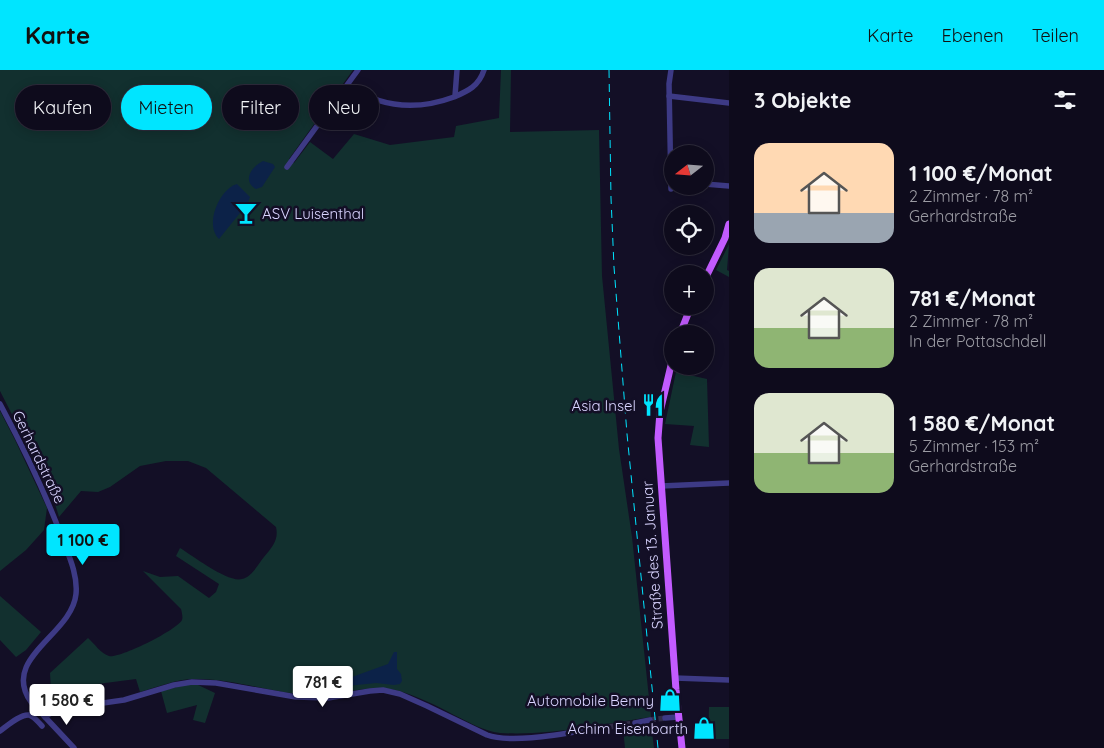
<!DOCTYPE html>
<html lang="de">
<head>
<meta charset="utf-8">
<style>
  :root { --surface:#0e0b1c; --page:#1c1929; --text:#f1f3f6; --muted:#9b9ba3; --line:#2e2b3b; --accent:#00e5ff }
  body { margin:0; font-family:Quicksand,sans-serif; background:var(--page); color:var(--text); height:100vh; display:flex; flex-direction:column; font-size:19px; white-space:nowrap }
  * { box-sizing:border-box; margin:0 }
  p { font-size:16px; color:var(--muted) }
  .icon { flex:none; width:28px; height:28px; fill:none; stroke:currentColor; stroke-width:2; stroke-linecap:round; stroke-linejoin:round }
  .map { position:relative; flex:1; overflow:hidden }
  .sheet { display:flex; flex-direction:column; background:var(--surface); width:375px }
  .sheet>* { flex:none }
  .top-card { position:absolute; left:15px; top:15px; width:475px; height:45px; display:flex; gap:10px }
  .needle { width:32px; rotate:253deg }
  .buttons { position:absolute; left:664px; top:75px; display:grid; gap:10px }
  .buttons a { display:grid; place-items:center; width:50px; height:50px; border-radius:50%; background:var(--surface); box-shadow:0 2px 12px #0003,0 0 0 1px var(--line); font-size:25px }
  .price { position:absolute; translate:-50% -42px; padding:0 11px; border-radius:5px; background:#fff; color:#222; font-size:16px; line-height:32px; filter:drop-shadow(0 1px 2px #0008) }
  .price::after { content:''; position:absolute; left:50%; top:30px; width:15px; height:11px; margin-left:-8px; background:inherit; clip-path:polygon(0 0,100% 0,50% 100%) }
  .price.active { background:var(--accent); color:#111 }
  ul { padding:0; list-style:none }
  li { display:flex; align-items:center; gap:15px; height:125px; padding:0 25px }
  li span { display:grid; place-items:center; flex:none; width:140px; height:100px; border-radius:15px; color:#555 }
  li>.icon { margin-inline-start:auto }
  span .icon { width:60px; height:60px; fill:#fffc; stroke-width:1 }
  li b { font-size:21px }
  h2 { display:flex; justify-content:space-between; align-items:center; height:60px; padding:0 25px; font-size:21px }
  .tag { padding:0 18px; border-radius:22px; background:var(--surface); box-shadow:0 2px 12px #0003,0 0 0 1px var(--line); font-size:18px; line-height:45px }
  .tag.active { background:var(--accent); color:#111 }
  header { display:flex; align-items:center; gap:30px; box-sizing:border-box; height:70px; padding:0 25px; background:var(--accent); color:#111 }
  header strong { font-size:24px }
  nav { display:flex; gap:28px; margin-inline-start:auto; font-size:18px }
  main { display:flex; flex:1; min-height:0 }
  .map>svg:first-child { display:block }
  .green { fill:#12302f }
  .water { fill:#0c2248 }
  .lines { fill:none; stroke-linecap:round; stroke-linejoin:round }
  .minor-tunnel { stroke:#312d47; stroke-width:5.5; stroke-dasharray:5.5 3; stroke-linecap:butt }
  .minor { stroke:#3d3a85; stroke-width:5.5 }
  .major { stroke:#c25bff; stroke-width:7 }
  .rail { stroke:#00e5ff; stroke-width:1; stroke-dasharray:8 6; stroke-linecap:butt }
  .labels { text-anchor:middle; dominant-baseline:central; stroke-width:5; stroke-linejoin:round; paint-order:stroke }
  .poi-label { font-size:15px; fill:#d9d4ff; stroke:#130f26; text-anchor:end }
  .street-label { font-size:15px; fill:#d9d4ff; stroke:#130f26 }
</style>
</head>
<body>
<header>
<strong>Karte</strong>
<nav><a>Karte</a><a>Ebenen</a><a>Teilen</a></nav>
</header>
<main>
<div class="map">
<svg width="729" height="678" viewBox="0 0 729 678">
  <rect width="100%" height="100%" fill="#130f26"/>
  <g class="green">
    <path d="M0,0H353L289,89L294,93L310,72L333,89L354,64L390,75L454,67L456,56L499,48L501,0H511L510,62L599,60L602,206L619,379L632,467L651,647C602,654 550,666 500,663C483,661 469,652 454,645C436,635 415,625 395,620C367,614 339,626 312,625C273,624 234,608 195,609C176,609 158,617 140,622L136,609L51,620L50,603L88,568C94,573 101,584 109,586C119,589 177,560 182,550C183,547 182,543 181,539L143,501L160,507L178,506L209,528L216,522L219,514L176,486L180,478C193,486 228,513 242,509C252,507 258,494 264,487C272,477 279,470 276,457L206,398L188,391H166L140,396L110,417L98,422L81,421L59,447L56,437L22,364L0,321Z"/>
    <path d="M729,174L727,200L729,201V207L716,200Z"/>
    <path d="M676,302L707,309L709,377L690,375L694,356L665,354Z"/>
    <path d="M0,341L15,370L47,438L44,460L26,480L0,501Z"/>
    <path d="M0,526L41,562L26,580L16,587L0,570Z"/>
    <path d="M194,613L215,623L205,653L193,650L197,635L167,643L161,621Z"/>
    <path d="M709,637H729V669H708Z"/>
    <path d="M651,654L654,678H625L623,659Z"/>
  </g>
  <g class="water">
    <path d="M263,91L273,94L275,97L262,117L256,119C242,111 251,97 263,91Z"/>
    <path d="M237,114L250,127L248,133L219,169C204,155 219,119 237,114Z"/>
    <path d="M394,582H397V599L401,604L402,611L400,614L394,615L376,613L347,616L344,614V612L352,607L388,594Z"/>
  </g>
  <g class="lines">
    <g class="minor-tunnel">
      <path d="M650,650L665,648"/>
      <path d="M608,657L635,653"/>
    </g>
    <g class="minor">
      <path d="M671,0L669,14L671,119"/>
      <path d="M348,15C381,38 416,41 454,27C468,21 479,16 484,0"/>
      <path d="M455,26L457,0"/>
      <path d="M669,26L729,33"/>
      <path d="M287,97L358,0"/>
      <path d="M705,114L729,116"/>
      <path d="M0,334C23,377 44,420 61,465C68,484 78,504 76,524C72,565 0,588 31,632L74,678"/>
      <path d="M661,416L729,413"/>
      <path d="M675,608L729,610"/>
      <path d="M45,647L54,641L61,639L124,630L174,615L192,612L216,613L296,627L328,628L370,621L383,620L400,624L427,636L487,665C514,675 577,661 608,657"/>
      <path d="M665,648L678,647"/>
      <path d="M635,653L650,650"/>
      <path d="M0,661C7,656 20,644 29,645C34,646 38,652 42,656"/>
    </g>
    <g class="major">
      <path d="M705,209L725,168L729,154"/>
      <path d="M680,264L691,236"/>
      <path d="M672,291L660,342L658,368L676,620L682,678"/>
    </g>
    <path class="rail" d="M609,0L611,128L614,197L627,364L658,678"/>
  </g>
  <defs>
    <symbol id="bar-bare" viewBox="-9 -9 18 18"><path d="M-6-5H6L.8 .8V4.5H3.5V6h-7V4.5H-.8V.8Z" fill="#00e5ff" stroke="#130f26" stroke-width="2.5" paint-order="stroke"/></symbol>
    <symbol id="restaurant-bare" viewBox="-9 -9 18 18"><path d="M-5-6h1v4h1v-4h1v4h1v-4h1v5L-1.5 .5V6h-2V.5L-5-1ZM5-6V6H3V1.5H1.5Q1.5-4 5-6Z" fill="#00e5ff" stroke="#130f26" stroke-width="2.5" paint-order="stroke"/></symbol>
    <symbol id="shop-bare" viewBox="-9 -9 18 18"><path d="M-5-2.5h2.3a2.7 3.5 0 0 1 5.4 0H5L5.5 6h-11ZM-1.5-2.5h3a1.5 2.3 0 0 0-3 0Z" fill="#00e5ff" stroke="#130f26" stroke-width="2.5" paint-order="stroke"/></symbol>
  </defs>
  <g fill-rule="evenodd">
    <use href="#bar-bare" x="230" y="127" width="32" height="32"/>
    <use href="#restaurant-bare" x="637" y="319" width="32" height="32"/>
    <use href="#shop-bare" x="654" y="614" width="32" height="32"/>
    <use href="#shop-bare" x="688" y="642" width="32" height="32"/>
  </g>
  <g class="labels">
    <g class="poi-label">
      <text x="262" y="143" text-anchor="start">ASV Luisenthal</text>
      <text x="636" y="335">Asia Insel</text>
      <text x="654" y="630">Automobile Benny</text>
      <text x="688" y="658">Achim Eisenbarth</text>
    </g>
    <g class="street-label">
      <text transform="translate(39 387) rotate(64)">Gerhardstraße</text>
      <text transform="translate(652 485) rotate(-94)">Straße des 13. Januar</text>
    </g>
  </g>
</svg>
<div class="buttons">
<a><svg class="needle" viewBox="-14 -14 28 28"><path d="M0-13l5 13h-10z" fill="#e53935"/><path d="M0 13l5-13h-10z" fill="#9b9ba3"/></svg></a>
<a><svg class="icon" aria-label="locate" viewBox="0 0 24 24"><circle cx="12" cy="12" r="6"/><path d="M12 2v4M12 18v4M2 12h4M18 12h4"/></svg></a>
<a>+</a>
<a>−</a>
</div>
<b class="price active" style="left:83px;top:496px">1 100 €</b>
<b class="price" style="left:323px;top:638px">781 €</b>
<b class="price" style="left:67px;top:656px">1 580 €</b>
<div class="top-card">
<a class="tag">Kaufen</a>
<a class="tag active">Mieten</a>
<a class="tag">Filter</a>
<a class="tag">Neu</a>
</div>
</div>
<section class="sheet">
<h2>3 Objekte<svg class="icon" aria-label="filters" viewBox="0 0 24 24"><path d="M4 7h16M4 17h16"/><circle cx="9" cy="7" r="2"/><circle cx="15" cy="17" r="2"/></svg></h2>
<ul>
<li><span style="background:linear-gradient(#ffd9b3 70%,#9aa5b1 0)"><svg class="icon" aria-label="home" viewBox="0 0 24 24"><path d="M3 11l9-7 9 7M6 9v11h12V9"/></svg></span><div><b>1 100 €/Monat</b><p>2 Zimmer · 78 m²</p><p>Gerhardstraße</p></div></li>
<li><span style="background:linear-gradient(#dfe7d0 60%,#8fb573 0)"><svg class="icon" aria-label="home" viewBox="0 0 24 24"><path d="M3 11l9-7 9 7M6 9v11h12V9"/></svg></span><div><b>781 €/Monat</b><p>2 Zimmer · 78 m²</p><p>In der Pottaschdell</p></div></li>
<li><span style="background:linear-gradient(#dfe7d0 60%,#8fb573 0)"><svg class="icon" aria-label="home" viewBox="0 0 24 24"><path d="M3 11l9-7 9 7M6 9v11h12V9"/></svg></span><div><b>1 580 €/Monat</b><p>5 Zimmer · 153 m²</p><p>Gerhardstraße</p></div></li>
</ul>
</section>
</main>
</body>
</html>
